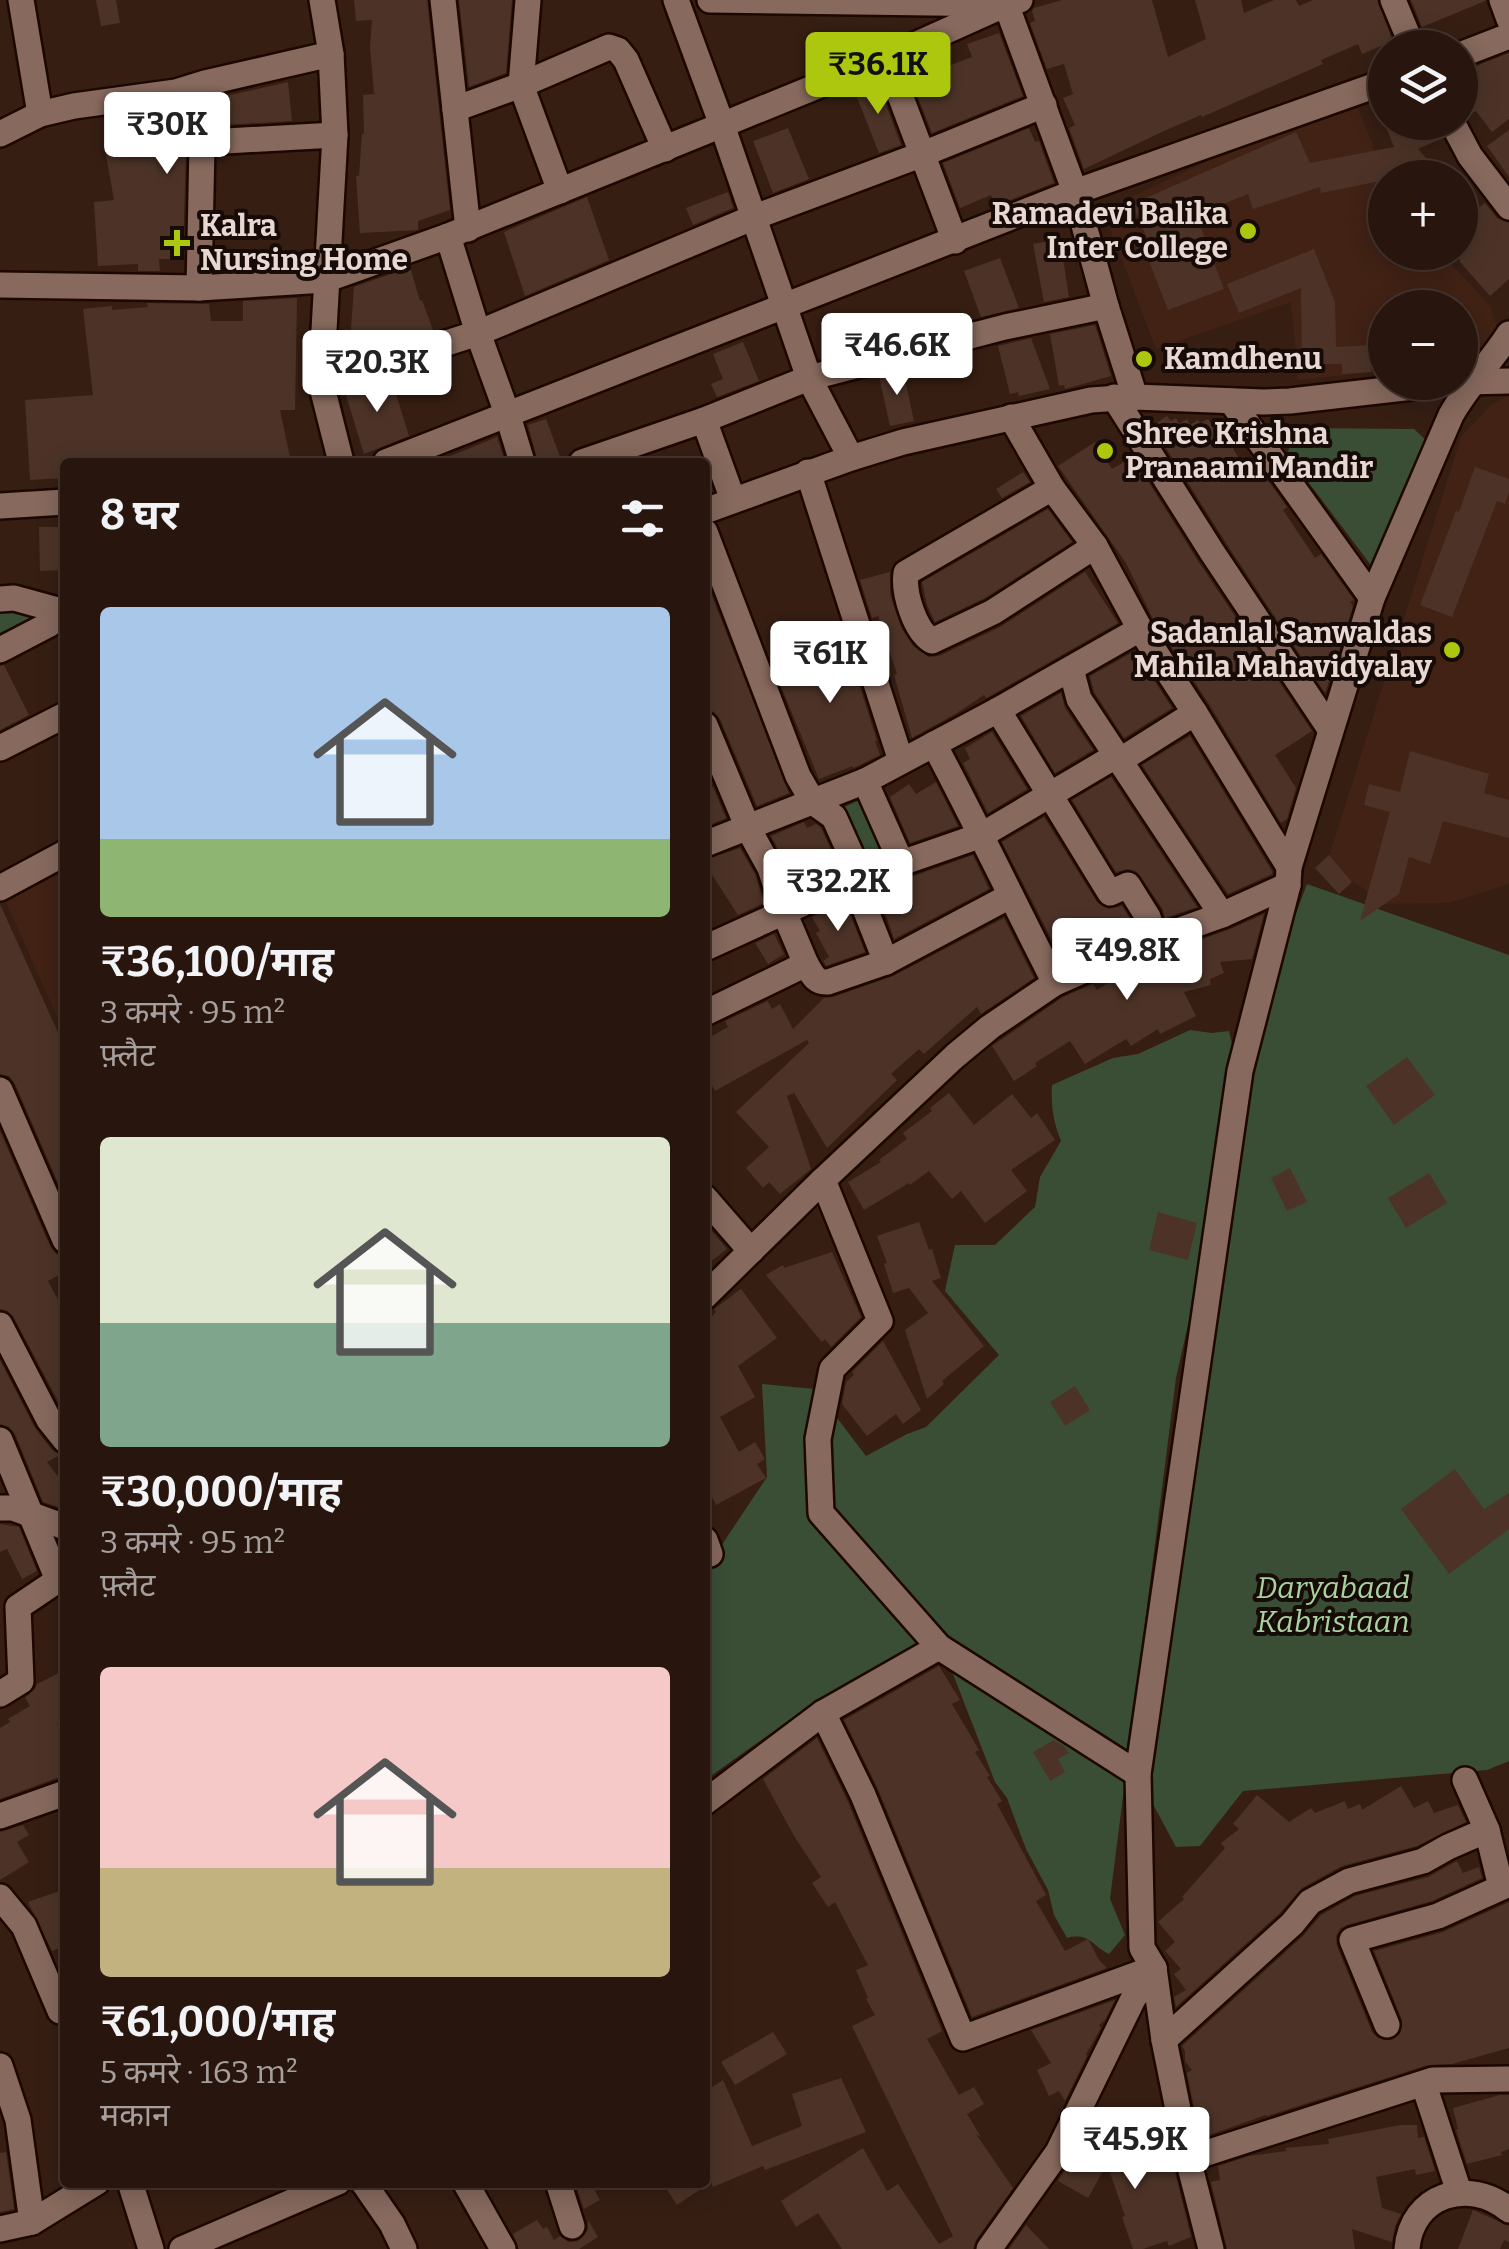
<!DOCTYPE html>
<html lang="hi">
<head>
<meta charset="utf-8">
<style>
  :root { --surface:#28160e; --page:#34231c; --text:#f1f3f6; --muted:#a59f9e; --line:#44352e; --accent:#adc60e }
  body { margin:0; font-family:Bitter,"Noto Sans Devanagari",serif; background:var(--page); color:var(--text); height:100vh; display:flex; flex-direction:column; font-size:38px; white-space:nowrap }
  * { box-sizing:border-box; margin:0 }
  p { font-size:32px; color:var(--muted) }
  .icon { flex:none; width:55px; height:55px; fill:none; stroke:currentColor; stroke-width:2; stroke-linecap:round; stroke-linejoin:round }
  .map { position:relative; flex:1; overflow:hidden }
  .drawer { position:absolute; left:60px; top:458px; width:650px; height:1730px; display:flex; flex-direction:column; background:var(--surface); border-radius:10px; box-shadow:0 5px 25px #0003,0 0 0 2px var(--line) }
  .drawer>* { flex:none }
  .fabs { position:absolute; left:1368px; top:30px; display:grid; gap:20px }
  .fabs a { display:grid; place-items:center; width:110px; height:110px; border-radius:50%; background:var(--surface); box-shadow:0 5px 25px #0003,0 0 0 2px var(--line); font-size:50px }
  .price { position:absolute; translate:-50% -85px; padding:0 22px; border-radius:10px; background:#fff; color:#222; font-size:32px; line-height:65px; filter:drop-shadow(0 2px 5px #0008) }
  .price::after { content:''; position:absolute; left:50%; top:60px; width:30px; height:22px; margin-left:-15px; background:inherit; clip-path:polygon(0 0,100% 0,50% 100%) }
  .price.active { background:var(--accent); color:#111 }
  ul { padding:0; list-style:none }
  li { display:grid; align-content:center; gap:20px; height:530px; padding:0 40px }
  li span { display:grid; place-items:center; height:310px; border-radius:10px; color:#555 }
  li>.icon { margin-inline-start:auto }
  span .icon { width:180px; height:180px; fill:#fffc; stroke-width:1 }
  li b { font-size:42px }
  h2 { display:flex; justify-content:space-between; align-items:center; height:120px; padding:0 40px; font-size:42px }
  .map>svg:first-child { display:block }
  .built { fill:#412215 }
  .green { fill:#3a4e36 }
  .building { fill:#4d3327 }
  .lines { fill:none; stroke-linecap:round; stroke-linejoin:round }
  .minor-casing { stroke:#1d0701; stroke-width:30 }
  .minor { stroke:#87695d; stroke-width:25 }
  .poi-dot { fill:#adc60e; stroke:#160b07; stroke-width:4 }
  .labels { text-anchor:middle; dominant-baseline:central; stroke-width:8; stroke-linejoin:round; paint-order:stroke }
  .poi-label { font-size:30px; font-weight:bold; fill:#e9d8d1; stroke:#160b07; text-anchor:start }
  .park-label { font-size:30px; font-style:italic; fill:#a8d2a0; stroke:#160b07 }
</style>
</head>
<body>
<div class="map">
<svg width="1509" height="2249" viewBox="0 0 1509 2249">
  <rect width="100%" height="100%" fill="#361e13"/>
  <g class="built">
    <path d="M1352,94L1386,177L1385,252L1441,253L1490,306L1496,324L1497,337L1460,360V308H1385V371L1298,380L1291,302L1156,349L1103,210Z"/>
    <path d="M1509,395V884L1449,903L1385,904L1327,863L1461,437L1491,405Z"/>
    <path d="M65,870V1035L6,902Z"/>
  </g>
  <g class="green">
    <path d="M1297,428L1414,429L1428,442L1374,569L1287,454Z"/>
    <path d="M14,611L37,617L0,649V613Z"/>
    <path d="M866,797L889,855L866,864L838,810Z"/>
    <path d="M1307,884L1509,955V1761L1487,1770L1243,1791L1200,1846L1176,1847L1133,1767L1157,1596L1261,1023L1288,935Z"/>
    <path d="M1190,1030L1212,1033L1229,1031L1235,1058L1215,1205L1176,1378L1110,1899L1125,1935L1109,1954C1092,1946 1089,1932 1067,1938L1054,1915L1048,1890L1026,1849L1007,1798L995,1782L953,1674L925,1644L805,1709L705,1780V1570L767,1477L762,1384L815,1389L866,1456L907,1434L926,1427L999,1355L945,1291L955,1245H995L1035,1207L1040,1177L1061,1141C1053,1121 1051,1106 1052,1085L1113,1058L1138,1054Z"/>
  </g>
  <g class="building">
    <path d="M96,0H116L120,23L101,26Z"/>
    <path d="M354,0H427L450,210L418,221V230L360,233L356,176H359L362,134H364L363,95L374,94L370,47L372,20L356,21Z"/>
    <path d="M459,0H512L506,73L469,87Z"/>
    <path d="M1062,0H1152L1168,57L1206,39L1195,0H1241L1244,13L1274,0H1296L1299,6L1313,0H1377L1393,41L1362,54L1358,44L1321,60L1323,64L1202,117L1201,115L1164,131L1084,169L1069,128L1075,125L1063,98L1073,94L1064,64L1047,69L1030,23L1035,21L1032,11L1034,8Z"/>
    <path d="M1411,0H1485V1L1422,27Z"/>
    <path d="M999,33L1023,96L932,133L911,80L972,57L967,44Z"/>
    <path d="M1509,53V119L1492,132L1476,111L1467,116L1460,108V77L1481,64Z"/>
    <path d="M877,81L901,145L879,153L854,90Z"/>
    <path d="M288,82L292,121L207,126L195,130L188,137L186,145L183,259H159L160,271H138V264L98,266L94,202L114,200L104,144L139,137L136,120L191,111L190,105L199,102Z"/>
    <path d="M1384,122H1436L1442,138L1418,149L1444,178H1385V180L1321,193L1320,187L1253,209L1248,194L1196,215L1224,289L1168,310L1141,240L1147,238L1132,204L1296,132L1310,163L1394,147Z"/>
    <path d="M788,128L809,179L773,193L753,141Z"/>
    <path d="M1029,128L1035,142L1039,141L1054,183L995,206L991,195L960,208L943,163Z"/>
    <path d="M1509,130V177L1487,146Z"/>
    <path d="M728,192L733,208L693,225L686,208Z"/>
    <path d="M1460,195L1474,211L1485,203L1497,218L1509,223V279L1490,296L1460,262Z"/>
    <path d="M587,197L609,260L525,296L504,232Z"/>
    <path d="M1060,239L1069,297L1044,302L1033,244Z"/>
    <path d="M1314,249L1335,302L1336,347L1369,345L1371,372L1342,374V364H1302L1301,288L1239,313L1227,284Z"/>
    <path d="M1000,258L1019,308L981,317L964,271Z"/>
    <path d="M410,267L420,301L422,300L433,330L355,355L350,342L354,287Z"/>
    <path d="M297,298L295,410H280L291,462H65V478L30,480L25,400L93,395L83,309L112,306V310L148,307L147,303L209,304L211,321H243V301Z"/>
    <path d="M1095,325L1111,376L1065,389L1064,385L1059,386L1050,334Z"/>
    <path d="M1031,338L1050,389L1019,396L1018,392L1010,394L998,346Z"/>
    <path d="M743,342L759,381L717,397L711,384L723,379L713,354Z"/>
    <path d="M903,370L914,421L890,426L879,376Z"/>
    <path d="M391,378L409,436L364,454L345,392Z"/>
    <path d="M1167,416L1171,421L1176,418L1179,424L1187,419L1190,425L1198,420L1200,423L1208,419L1211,424L1220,418L1223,423L1226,421L1241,444L1233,449L1254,481L1264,475L1287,507L1283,510L1315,558L1321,554L1354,600L1350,602L1353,606L1336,660L1331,663L1334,667L1325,693L1226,543L1152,426Z"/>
    <path d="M546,419L562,462H538L528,425Z"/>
    <path d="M497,437L505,462H436Z"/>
    <path d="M1095,442L1112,469L1133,457L1198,561L1312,731L1275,755L1296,788L1287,819L1281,823L1209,704L1154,621L1126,563L1058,466Z"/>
    <path d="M1475,467L1509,479V492L1505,504L1497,501L1452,617L1420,605L1456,511L1459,512Z"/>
    <path d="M1023,472L1030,482L1002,498L996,489Z"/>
    <path d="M1048,509L1072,542L985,598L935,622L927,605L922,582Z"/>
    <path d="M39,527H65V570L40,571Z"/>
    <path d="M890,572V594L901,627L913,646L929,657L939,656L1000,627L1085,572L1118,623L990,696L986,698L984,695L957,713L912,738L894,675L897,674L878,616L872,618L860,580Z"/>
    <path d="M705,578L789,793L757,806L720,719L714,712L705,709Z"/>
    <path d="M841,627L877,741H875L880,755L858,766L853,768V766L819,779L776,674L818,649L815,634Z"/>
    <path d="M1135,651L1172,708L1124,738L1094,692L1090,676Z"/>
    <path d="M4,665L29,715L0,730V666Z"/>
    <path d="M1061,693L1065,708L1093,750L1055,773L1021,716Z"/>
    <path d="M992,732L1027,789L988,813L963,763L970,759L965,748Z"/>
    <path d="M1190,736L1272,871V874L1228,894L1142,765Z"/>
    <path d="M1410,751L1489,774L1484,793L1509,800V838L1443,821L1430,864L1409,857L1399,894L1360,921L1390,812L1364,805L1369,784L1400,792Z"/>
    <path d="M1111,777L1197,907L1165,918L1162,908L1137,872L1128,869L1116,872L1072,800Z"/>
    <path d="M936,782L958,826L910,843L890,797L909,784L916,794Z"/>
    <path d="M713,787L726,818L705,827V791Z"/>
    <path d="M1044,817L1097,902L1108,909L1122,906L1131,920L1109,933L1106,929L1072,951L1076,956L1063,962L1002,842Z"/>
    <path d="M804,822L807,828L816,824L821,828L840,869L794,890L784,860L771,836Z"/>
    <path d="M740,848L755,874L764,903L738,915L705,864V860Z"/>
    <path d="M973,855L989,889L894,939L877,889Z"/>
    <path d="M1329,855L1352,882L1339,894L1315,868Z"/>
    <path d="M845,902L865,952L826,966L823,961L829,957L816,933L820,931L812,917Z"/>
    <path d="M0,904L65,1048V1199L15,1084L9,1076L0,1074Z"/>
    <path d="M1264,914L1252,959L1220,962L1224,973L1210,979L1211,985L1184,992L1196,1016L1160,1034L1158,1029L1131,1046L1126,1039L1085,1064L1070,1041L1035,1063L1037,1066L1014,1081L992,1046L1063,997L1093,984L1097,990L1125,973L1171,950L1228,930Z"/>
    <path d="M1004,918L1034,978L981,1014L977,1007L924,1054L919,1049L891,1074L897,1080L827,1148L794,1093L787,1096L811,1169L780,1194L769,1182L763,1188L746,1168L769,1147L736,1112L809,1043L807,1040L715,1091L705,1072V1049L712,1045L708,1038L728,1027L725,1021L768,1001L772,1009L780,1004L793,1029L824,998L833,997L893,976Z"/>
    <path d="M774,934L784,954L768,964L755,943Z"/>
    <path d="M1407,1057L1435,1095L1394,1125L1366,1086Z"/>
    <path d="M949,1093L974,1125L1012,1094L1031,1118L1037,1113L1055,1140L1011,1170L1027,1191L985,1223L961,1191L952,1199L929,1171L910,1185L909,1183L864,1210L848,1182L881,1162L879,1160L907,1139L903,1133L932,1111L930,1108Z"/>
    <path d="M0,1131L50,1246L56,1254L65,1256V1272L48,1281L65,1313V1414L14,1318L8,1311L0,1309Z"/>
    <path d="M1290,1168L1307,1202L1287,1211L1271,1178Z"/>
    <path d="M1429,1173L1447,1203L1406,1228L1388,1198Z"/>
    <path d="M1158,1212L1197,1223L1188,1260L1149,1250Z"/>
    <path d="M919,1222L929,1250L932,1249L941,1278L932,1281L984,1346L942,1381L944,1384L927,1399L905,1330L928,1313L909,1288L893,1293L884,1264L887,1263L877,1236Z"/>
    <path d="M705,1223L727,1249L705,1266Z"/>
    <path d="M832,1252L861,1317L831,1347L825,1339L822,1342L766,1275L783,1265L784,1268Z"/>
    <path d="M741,1289L777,1338L738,1366L755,1397L720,1417L739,1452L755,1442L765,1459L757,1464L766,1478L716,1505L705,1483V1324L716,1312L714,1309Z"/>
    <path d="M883,1341L921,1410L903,1424L896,1414L867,1436L842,1404L846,1382L854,1375L852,1372Z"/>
    <path d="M0,1360L35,1428L52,1450L60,1455L47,1462L65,1486V1509L43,1502L15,1434L9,1427L0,1424Z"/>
    <path d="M1075,1386L1090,1410L1065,1426L1050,1402Z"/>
    <path d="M1455,1469L1484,1509L1509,1493V1529L1449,1574L1401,1509Z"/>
    <path d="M0,1524L19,1527L37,1571L22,1579L7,1549L0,1552Z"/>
    <path d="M939,1666L960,1700L952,1704L979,1750L975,1752L990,1776L987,1777L1002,1801L997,1804L1046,1895L1036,1901L1065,1951L1088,1939L1099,1960L1107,1968L972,2017L878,1789L844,1720Z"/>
    <path d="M65,1670V1719L57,1724L65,1746V1775L0,1799V1728L10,1722L8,1719L30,1706L25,1698L35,1689L37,1684Z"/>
    <path d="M817,1738L848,1802L942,2031L927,2039L959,2095L974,2087L984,2104L967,2114L981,2137L976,2134L1013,2188L976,2240L973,2249H842L818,2213L796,2227L781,2201L863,2148L887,2191L898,2184L939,2244L953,2236L852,2026L875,2015L866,1999L868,1998L856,1970L868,1965L835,1902L828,1907L812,1883L821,1877L794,1836L763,1779Z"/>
    <path d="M1054,1740L1065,1747L1069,1753L1058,1759L1065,1772L1050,1781L1033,1752Z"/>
    <path d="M1401,1786L1414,1808L1428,1801L1434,1813L1458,1805L1466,1822L1417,1846L1342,1866L1302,1888L1280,1913L1176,2007L1174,1997L1186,1990L1174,1974L1181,1969L1165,1951L1175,1942L1158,1922L1184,1899L1182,1897L1225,1848L1221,1843L1239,1829L1233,1824L1257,1795L1289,1822L1311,1808L1315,1813L1345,1801L1348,1809L1360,1804L1362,1810Z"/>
    <path d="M23,1825L29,1835L17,1842L29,1862L0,1880V1832Z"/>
    <path d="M1457,1861L1463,1873L1479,1867L1482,1878L1432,1901L1347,1925L1341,1928L1336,1936L1337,1946L1372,2032L1378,2038L1392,2040L1400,2034L1402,2020L1374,1951L1443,1932L1509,1902V2048L1452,2064L1428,2065L1267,2116L1266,2115L1212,2134L1200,2136L1187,2073L1192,2070L1185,2061V2051L1182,2046L1303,1936L1321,1915L1355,1896L1428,1877Z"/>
    <path d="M65,1889V1946L52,1951L28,1902Z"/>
    <path d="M1115,2000L1105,2020L1099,2025L1101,2028L1086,2054L1087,2056L1065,2101L1059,2091L1049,2096L1037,2070L1051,2063L1031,2030Z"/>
    <path d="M773,2032L787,2054L735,2085L721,2062Z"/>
    <path d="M841,2078L866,2132L765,2170L763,2166L713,2187L711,2182L677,2205L662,2182H705V2092L723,2080L752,2146L802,2126L792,2094Z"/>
    <path d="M1500,2095H1509V2149L1501,2152L1502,2155L1467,2164L1456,2130L1458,2129L1453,2108Z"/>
    <path d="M1400,2125H1417L1418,2138L1424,2137L1435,2171L1416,2175L1415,2169L1376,2177L1382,2208L1401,2214L1395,2226L1392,2242L1352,2229L1355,2249H1227L1211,2182L1220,2180L1218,2166L1249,2156L1287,2151L1285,2148L1329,2144L1328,2139Z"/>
    <path d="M1084,2135L1130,2162L1169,2148L1191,2237L1169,2246L1167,2241L1143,2249H1133L1122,2217L1125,2216L1107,2164L1088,2198L1058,2181L1072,2159Z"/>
    <path d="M6,2152L14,2209L0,2212V2153Z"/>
    <path d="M590,2182L600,2200L584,2209L577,2189Z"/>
    <path d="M1473,2210L1509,2226V2242L1504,2240L1500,2249H1458Z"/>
    <path d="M537,2220L543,2229L547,2227L554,2240L560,2236L568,2242L578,2241L588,2230V2220L598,2237L579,2249H519L513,2234Z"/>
    <path d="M1026,2225L1049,2249H1009Z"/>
  </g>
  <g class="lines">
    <defs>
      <g id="minor">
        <path d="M21,0L40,114"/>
        <path d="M322,0L331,54L335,135L321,383L341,462"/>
        <path d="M443,0L468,229"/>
        <path d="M528,0L521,85L560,191"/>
        <path d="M676,0L722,125L809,378L851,458"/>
        <path d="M710,0L1006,4L1075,192L1106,306L1135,397"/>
        <path d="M1393,0L1413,48"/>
        <path d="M1502,0L1509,19"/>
        <path d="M1460,55L1509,36"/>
        <path d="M886,58L955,241"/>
        <path d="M455,109L521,85L609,47L618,50L626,60L665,149"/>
        <path d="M1452,122L1470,156L1509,207"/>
        <path d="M0,134L40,114L74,106L176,92L205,83L331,54"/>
        <path d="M448,236L478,333L508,416L522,462"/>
        <path d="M0,285L199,288L325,280L448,236L722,125L886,58L1006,4L1020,0"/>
        <path d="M199,288L202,145L208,142L335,135"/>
        <path d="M1465,382L1509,381"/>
        <path d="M321,383L478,333L752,218L923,154L1044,105"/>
        <path d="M1114,397L1212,552L1330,729"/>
        <path d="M1231,401L1372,598"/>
        <path d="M1011,417L1052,488L1095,546L1140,629L1195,713L1289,867"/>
        <path d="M704,420L809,378L1005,327L1106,306"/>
        <path d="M386,462L1075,192L1385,82"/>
        <path d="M582,462L704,420L733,500"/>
        <path d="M808,472L901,761"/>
        <path d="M1052,488L906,573C903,593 915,631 932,641L993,612L1095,546"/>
        <path d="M0,506L65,502"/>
        <path d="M705,511L851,458L903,442L1091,400L1135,397L1263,402L1290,401L1457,382"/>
        <path d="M705,532L798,776L813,802L834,817L861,877L860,896L886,962"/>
        <path d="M0,599L14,598L65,612"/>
        <path d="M0,650L48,625L65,613"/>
        <path d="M1071,669L1079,699L1222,915"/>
        <path d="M998,710L1110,893L1128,885L1148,917L1155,939"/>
        <path d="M705,725L748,828L770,868L784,912L806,964L705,1013"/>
        <path d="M934,744C976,823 1014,903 1055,983"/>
        <path d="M0,748L65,715"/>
        <path d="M865,781L901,862"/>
        <path d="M705,844L865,781L998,710L1140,629"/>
        <path d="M0,888L65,853"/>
        <path d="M705,948L861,877L982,835L1107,761L1113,758L1119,761L1195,713"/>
        <path d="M806,964C812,974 815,983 828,982L886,962L1010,896"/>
        <path d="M0,1090L65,1240"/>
        <path d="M823,1180L880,1321L832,1369L818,1439L821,1513L939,1647L1138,1774"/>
        <path d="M705,1198L751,1251"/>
        <path d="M705,1296L823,1180L955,1056L990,1027L1055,983L1155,939L1222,915L1288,885"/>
        <path d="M0,1325L49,1420L65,1440"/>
        <path d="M0,1440L58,1580L18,1607L21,1681L0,1694"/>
        <path d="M0,1508H13L65,1527"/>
        <path d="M705,1540L710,1554L705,1555"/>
        <path d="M823,1713L863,1795L963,2038L1154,1968"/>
        <path d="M1465,1780L1487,1830L1501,1887"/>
        <path d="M705,1802L823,1713L939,1647"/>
        <path d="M0,1816L65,1793"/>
        <path d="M0,1897L24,1926L60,2011L65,2009"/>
        <path d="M1387,2025L1352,1940L1438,1916L1509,1884"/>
        <path d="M1164,2040L1292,1924L1310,1902L1349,1881L1423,1861L1448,1847L1487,1830"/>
        <path d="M0,2066L18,2120L32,2222"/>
        <path d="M1424,2085L1459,2192"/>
        <path d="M1188,2159L1433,2080L1509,2079"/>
        <path d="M130,2182L151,2249"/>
        <path d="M363,2182L392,2224L404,2249"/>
        <path d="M465,2182L503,2249"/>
        <path d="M558,2182L572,2226"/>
        <path d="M0,2229L32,2222L97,2182"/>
        <path d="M182,2249L338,2182"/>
        <path d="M989,2249L1058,2152L1133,1999L1154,1968"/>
        <path d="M1211,2249L1188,2159L1164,2040L1154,1968L1142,1948L1138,1774L1240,1071L1288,885L1289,867L1372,598L1451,415C1467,386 1491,362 1509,334"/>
        <path d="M1407,2249C1411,2194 1470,2177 1509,2210"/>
      </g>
    </defs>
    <use href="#minor" class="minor-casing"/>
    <use href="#minor" class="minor"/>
  </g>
  <g class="poi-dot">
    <circle cx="1248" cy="231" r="10"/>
    <path d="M172 228h10v10h10v10h-10v10h-10v-10h-10v-10h10z"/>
    <circle cx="1144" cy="359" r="10"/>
    <circle cx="1105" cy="451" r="10"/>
    <circle cx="1452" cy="650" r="10"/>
  </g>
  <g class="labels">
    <g class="poi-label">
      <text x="1228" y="214" text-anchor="end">Ramadevi Balika<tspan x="1228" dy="34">Inter College</tspan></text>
      <text x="200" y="226">Kalra<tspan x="200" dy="34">Nursing Home</tspan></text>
      <text x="1164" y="359">Kamdhenu</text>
      <text x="1125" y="434">Shree Krishna<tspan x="1125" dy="34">Pranaami Mandir</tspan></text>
      <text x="1432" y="633" text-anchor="end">Sadanlal Sanwaldas<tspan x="1432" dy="34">Mahila Mahavidyalay</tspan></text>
    </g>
    <g class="park-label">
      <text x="1333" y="1588">Daryabaad<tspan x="1333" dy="34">Kabristaan</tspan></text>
    </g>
  </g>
</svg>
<div class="fabs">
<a><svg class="icon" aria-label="layers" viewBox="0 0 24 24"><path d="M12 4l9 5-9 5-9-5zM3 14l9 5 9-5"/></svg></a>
<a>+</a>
<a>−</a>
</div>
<b class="price active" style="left:878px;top:117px">₹36.1K</b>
<b class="price" style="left:167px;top:177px">₹30K</b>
<b class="price" style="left:897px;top:398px">₹46.6K</b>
<b class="price" style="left:377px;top:415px">₹20.3K</b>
<b class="price" style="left:830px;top:706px">₹61K</b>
<b class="price" style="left:838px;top:934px">₹32.2K</b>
<b class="price" style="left:1127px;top:1003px">₹49.8K</b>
<b class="price" style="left:1135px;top:2192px">₹45.9K</b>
<section class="drawer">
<h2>8 घर<svg class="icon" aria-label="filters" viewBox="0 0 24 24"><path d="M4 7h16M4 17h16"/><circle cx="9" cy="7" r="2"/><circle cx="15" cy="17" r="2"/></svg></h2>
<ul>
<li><span style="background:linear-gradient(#a9c7e8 75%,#8fb573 0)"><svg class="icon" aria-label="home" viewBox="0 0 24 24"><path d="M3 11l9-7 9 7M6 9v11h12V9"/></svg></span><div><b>₹36,100/माह</b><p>3 कमरे · 95 m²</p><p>फ़्लैट</p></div></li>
<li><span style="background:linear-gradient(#dfe7d0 60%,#7fa58c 0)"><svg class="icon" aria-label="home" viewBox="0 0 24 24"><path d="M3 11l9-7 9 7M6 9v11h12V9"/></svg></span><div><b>₹30,000/माह</b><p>3 कमरे · 95 m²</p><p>फ़्लैट</p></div></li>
<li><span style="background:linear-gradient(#f6c9c9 65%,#c2b280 0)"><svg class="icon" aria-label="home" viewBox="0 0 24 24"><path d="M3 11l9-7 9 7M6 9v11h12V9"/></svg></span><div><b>₹61,000/माह</b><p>5 कमरे · 163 m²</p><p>मकान</p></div></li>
</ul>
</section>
</div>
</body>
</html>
